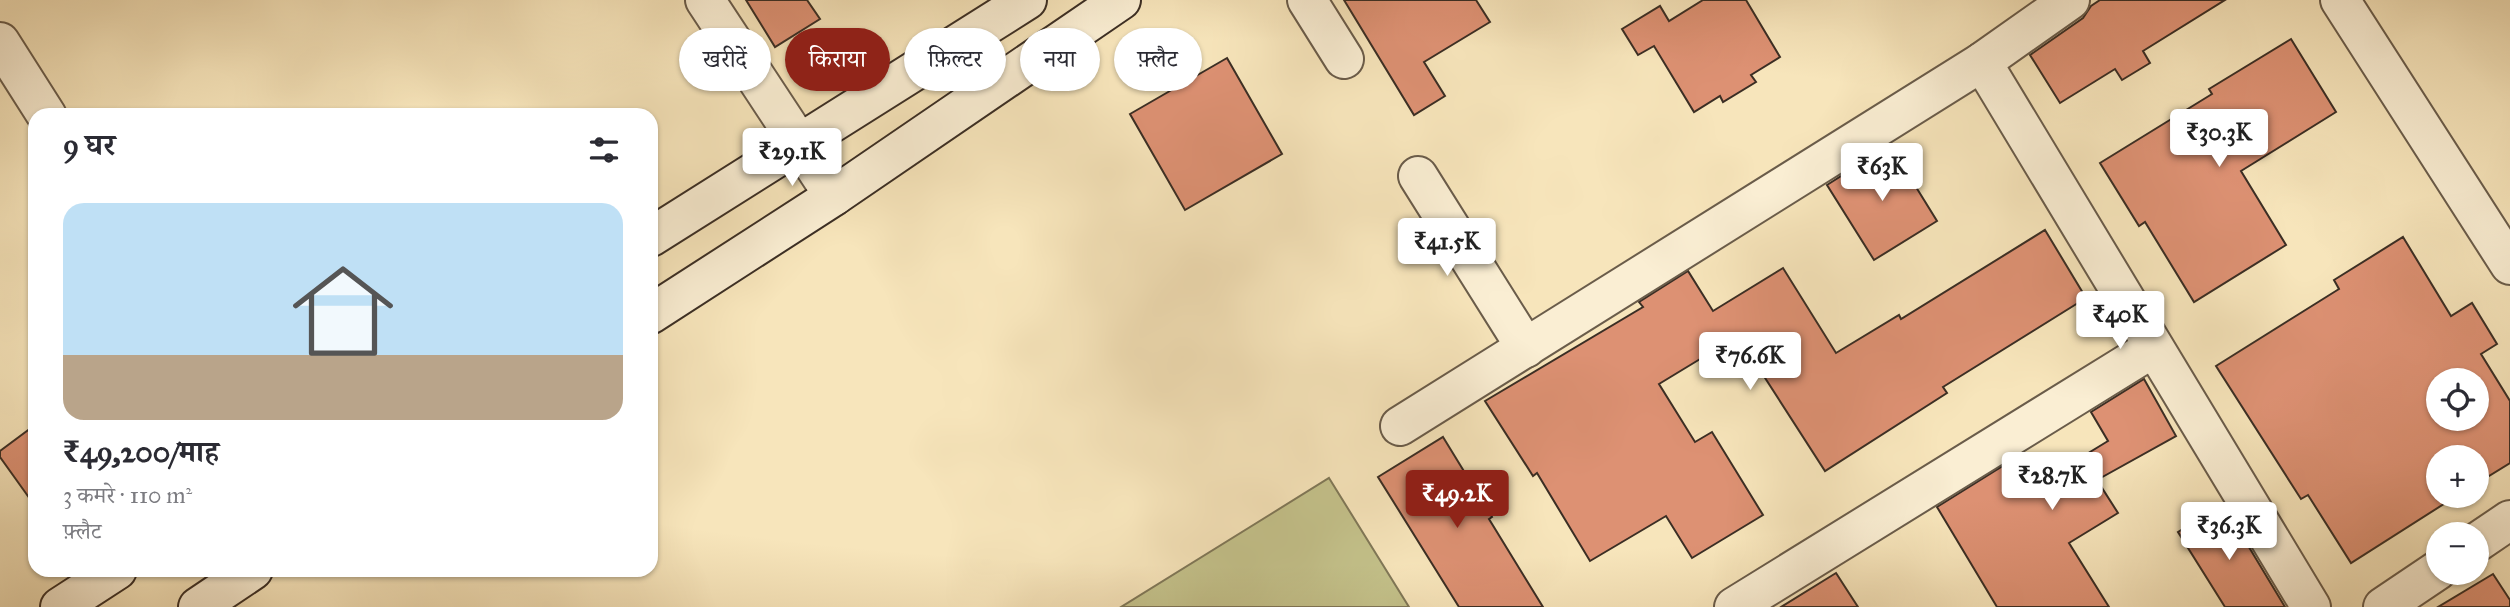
<!DOCTYPE html>
<html lang="hi">
<head>
<meta charset="utf-8">
<style>
  :root { --surface:#fff; --page:#f2f2f3; --text:#2b2b33; --muted:#7c7c81; --accent:#8f2418 }
  body { margin:0; font-family:"IM FELL Great Primer","Noto Serif Devanagari",serif; background:var(--page); color:var(--text); height:100vh; display:flex; flex-direction:column; font-size:26px; white-space:nowrap }
  * { box-sizing:border-box; margin:0 }
  p { font-size:23px; color:var(--muted) }
  .icon { flex:none; width:38px; height:38px; fill:none; stroke:currentColor; stroke-width:2; stroke-linecap:round; stroke-linejoin:round }
  .map { position:relative; flex:1; overflow:hidden }
  .side { position:absolute; left:28px; top:108px; width:630px; height:469px; display:flex; flex-direction:column; background:var(--surface); border-radius:21px; box-shadow:0 2px 5px #0004 }
  .side>* { flex:none }
  .top-card { position:absolute; left:679px; top:28px; width:665px; height:63px; display:flex; gap:14px }
  .buttons { position:absolute; left:2426px; top:368px; display:grid; gap:14px }
  .buttons a { display:grid; place-items:center; width:63px; height:63px; border-radius:50%; background:var(--surface); box-shadow:0 2px 5px #0004; font-size:35px }
  .price { position:absolute; translate:-50% -60px; padding:0 16px; border-radius:7px; background:#fff; color:#222; font-size:23px; line-height:46px; filter:drop-shadow(0 2px 4px #0008) }
  .price::after { content:''; position:absolute; left:50%; top:42px; width:21px; height:16px; margin-left:-10px; background:inherit; clip-path:polygon(0 0,100% 0,50% 100%) }
  .price.current { background:var(--accent); color:#fff }
  ul { padding:0; list-style:none }
  li { display:grid; align-content:center; gap:14px; height:371px; padding:0 35px }
  li span { display:grid; place-items:center; height:217px; border-radius:21px; color:#555 }
  li>.icon { margin-inline-start:auto }
  span .icon { width:126px; height:126px; fill:#fffc; stroke-width:1 }
  li b { font-size:30px }
  h2 { display:flex; justify-content:space-between; align-items:center; height:84px; padding:0 35px; font-size:30px }
  .tag { padding:0 24px; border-radius:32px; background:var(--surface); box-shadow:0 2px 5px #0004; font-size:24px; line-height:63px }
  .tag.current { background:var(--accent); color:#fff }
  .map>svg:first-child { display:block }
  .green { fill:#c4c28b; stroke:#807858; stroke-width:2 }
  .building { fill:#dd9173; stroke:#3b2e24; stroke-width:2; fill-rule:evenodd }
  .lines { fill:none; stroke-linecap:round; stroke-linejoin:round }
  .street-casing { stroke:#6a5c4a; stroke-width:42 }
  .secondary-casing { stroke:#3b2e24; stroke-width:42 }
  .street { stroke:#faeed3; stroke-width:38 }
  .secondary { stroke:#faeed3; stroke-width:38 }
</style>
</head>
<body>
<div class="map">
<svg width="2510" height="607" viewBox="0 0 2510 607">
  <rect width="100%" height="100%" fill="#f7e5bb"/>
  <filter id="stains"><feTurbulence type="fractalNoise" baseFrequency=".00286" numOctaves="4"/><feColorMatrix values="0 0 0 0 .2 0 0 0 0 .09 0 0 0 0 .02 0 0 0 .5 -.17"/></filter>
  <radialGradient id="worn" r=".72"><stop offset=".6" stop-color="#630" stop-opacity="0"/><stop offset="1" stop-color="#630" stop-opacity=".3"/></radialGradient>
  <path class="green" d="M1329,478L1409,607H1121Z"/>
  <g class="building">
    <path d="M746,0H807L820,19L775,47Z"/>
    <path d="M1344,0H1476L1490,22L1424,62L1445,96L1414,115Z"/>
    <path d="M1703,0H1746L1780,57L1751,75L1756,82L1723,102L1720,96L1694,112L1654,46L1638,55L1622,29L1660,6L1669,21Z"/>
    <path d="M2100,0H2225L2143,51L2150,63L2122,80L2115,69L2060,103L2030,55L2083,18L2091,6Z"/>
    <path d="M2291,39L2336,112L2241,171L2286,245L2194,302L2145,222L2139,226L2100,163L2212,94L2209,89Z"/>
    <path d="M1227,58L1282,154L1185,210L1130,114Z"/>
    <path d="M1890,145L1937,221L1874,260L1827,185Z"/>
    <path d="M2045,230L2086,298L1943,387L1947,393L1825,471L1738,336L1659,384L1695,442L1712,432L1763,515L1692,558L1666,516L1590,561L1537,473L1533,476L1485,401L1643,307L1639,302L1688,271L1713,311L1783,268L1836,353L1899,315L1901,319Z"/>
    <path d="M2403,237L2451,316L2472,303L2497,344L2481,354L2510,401V463L2476,484V457H2438V495H2458L2351,563L2308,495L2301,499L2216,366L2339,289L2334,280ZM2438,380H2476V418H2438Z"/>
    <path d="M2144,379L2176,436L2097,480L2118,513L2069,543L2109,607H1997L1937,507L2014,459L2031,488L2108,441L2091,412Z"/>
    <path d="M35,425V506L0,457V451Z"/>
    <path d="M1443,437L1492,517L1489,519L1543,607H1459L1378,477Z"/>
    <path d="M2223,504L2285,607H2225L2178,532Z"/>
    <path d="M1836,573L1858,607H1781Z"/>
    <path d="M2493,574L2510,600V607H2438Z"/>
  </g>
  <g class="lines">
    <defs>
      <g id="street">
        <path d="M705,0L834,196"/>
        <path d="M1307,0L1344,59"/>
        <path d="M2340,0L2510,265"/>
        <path d="M0,42L47,116"/>
        <path d="M1982,62L2311,607"/>
        <path d="M1418,176L1526,348"/>
        <path d="M1400,426L1982,62L2070,0"/>
        <path d="M2476,543L2510,520"/>
        <path d="M1734,607L2153,348"/>
        <path d="M2383,607L2438,570"/>
      </g>
      <g id="secondary">
        <path d="M651,237L1027,0"/>
        <path d="M651,314L834,196L1121,0"/>
        <path d="M60,607L117,570"/>
        <path d="M198,607L253,570"/>
      </g>
    </defs>
    <use href="#street" class="street-casing"/>
    <use href="#secondary" class="secondary-casing"/>
    <use href="#street" class="street"/>
    <use href="#secondary" class="secondary"/>
  </g>
  <rect width="100%" height="100%" filter="url(#stains)"/>
  <rect width="100%" height="100%" fill="url(#worn)"/>
</svg>
<div class="buttons">
<a><svg class="icon" aria-label="locate" viewBox="0 0 24 24"><circle cx="12" cy="12" r="6"/><path d="M12 2v4M12 18v4M2 12h4M18 12h4"/></svg></a>
<a>+</a>
<a>−</a>
</div>
<b class="price" style="left:2219px;top:169px">₹30.3K</b>
<b class="price" style="left:792px;top:188px">₹29.1K</b>
<b class="price" style="left:1882px;top:203px">₹63K</b>
<b class="price" style="left:1447px;top:278px">₹41.5K</b>
<b class="price" style="left:2120px;top:351px">₹40K</b>
<b class="price" style="left:1750px;top:392px">₹76.6K</b>
<b class="price" style="left:2052px;top:512px">₹28.7K</b>
<b class="price current" style="left:1457px;top:530px">₹49.2K</b>
<b class="price" style="left:2229px;top:562px">₹36.3K</b>
<div class="top-card">
<a class="tag">खरीदें</a>
<a class="tag current">किराया</a>
<a class="tag">फ़िल्टर</a>
<a class="tag">नया</a>
<a class="tag">फ़्लैट</a>
</div>
<section class="side">
<h2>9 घर<svg class="icon" aria-label="filters" viewBox="0 0 24 24"><path d="M4 7h16M4 17h16"/><circle cx="9" cy="7" r="2"/><circle cx="15" cy="17" r="2"/></svg></h2>
<ul>
<li><span style="background:linear-gradient(#bfe0f5 70%,#b9a48a 0)"><svg class="icon" aria-label="home" viewBox="0 0 24 24"><path d="M3 11l9-7 9 7M6 9v11h12V9"/></svg></span><div><b>₹49,200/माह</b><p>3 कमरे · 110 m²</p><p>फ़्लैट</p></div></li>
</ul>
</section>
</div>
</body>
</html>
